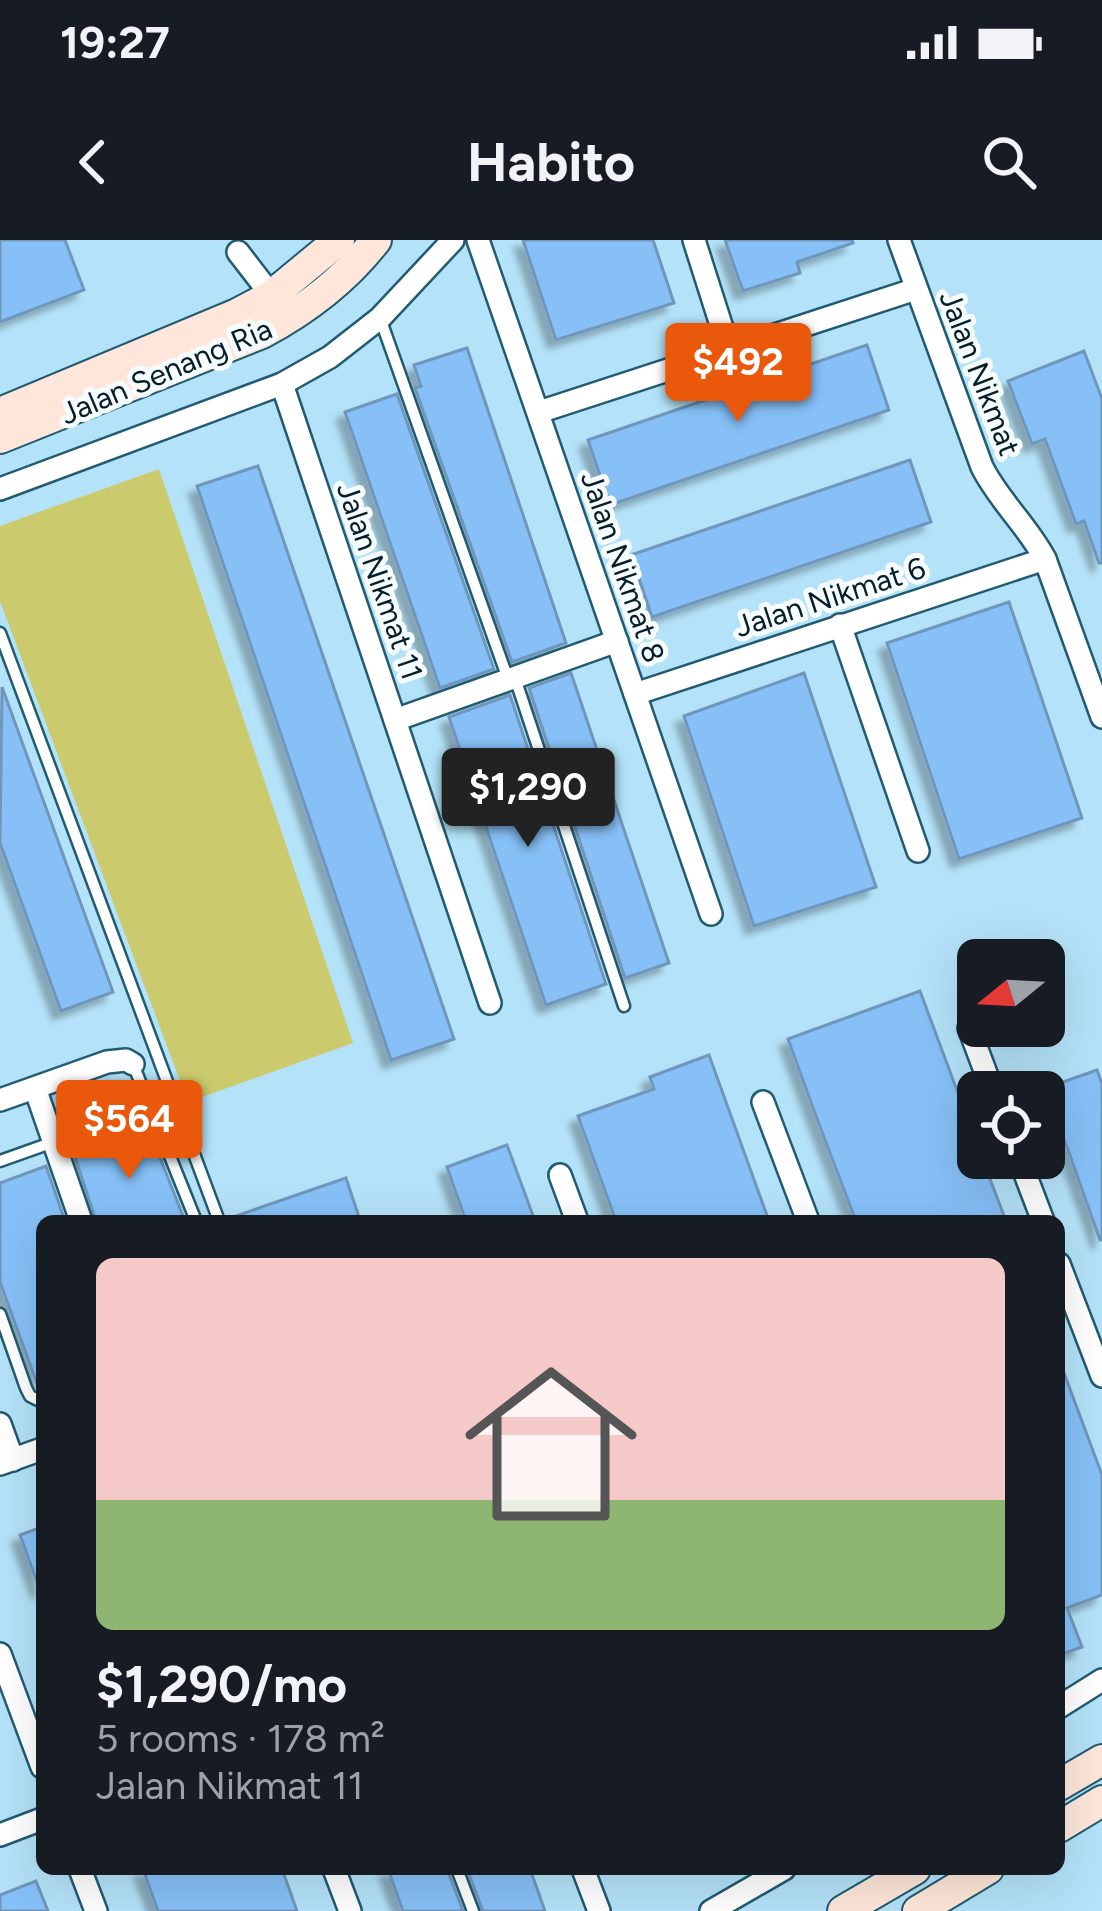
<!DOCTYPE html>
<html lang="en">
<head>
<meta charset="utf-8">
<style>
  :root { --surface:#171b24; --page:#20242c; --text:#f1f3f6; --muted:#9ea1a6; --line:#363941; --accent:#ea580c }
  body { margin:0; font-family:Figtree,sans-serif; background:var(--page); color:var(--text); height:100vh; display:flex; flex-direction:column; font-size:45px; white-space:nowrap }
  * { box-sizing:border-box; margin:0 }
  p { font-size:39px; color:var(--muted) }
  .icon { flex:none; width:66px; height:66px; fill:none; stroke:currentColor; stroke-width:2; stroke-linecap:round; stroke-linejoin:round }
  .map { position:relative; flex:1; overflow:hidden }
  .sheet { position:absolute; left:36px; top:975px; width:1029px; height:660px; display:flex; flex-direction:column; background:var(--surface); border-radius:18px; box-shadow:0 12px 48px #0002 }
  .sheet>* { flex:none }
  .needle { width:78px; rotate:252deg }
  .fabs { position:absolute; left:957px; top:699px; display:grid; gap:24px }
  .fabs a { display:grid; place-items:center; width:108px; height:108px; border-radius:18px; background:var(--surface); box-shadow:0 12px 48px #0002; font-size:60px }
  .price { position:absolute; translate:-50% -102px; padding:0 27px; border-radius:12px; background:var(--accent); color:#fff; font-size:39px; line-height:78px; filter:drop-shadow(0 3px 6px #0008) }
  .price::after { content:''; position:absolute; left:50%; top:72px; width:36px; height:27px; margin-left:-18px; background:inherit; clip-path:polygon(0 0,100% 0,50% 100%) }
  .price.current { background:#222; color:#fff }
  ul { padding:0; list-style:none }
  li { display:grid; align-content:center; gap:24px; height:636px; padding:0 60px }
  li+li { border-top:3px solid var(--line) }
  li span { display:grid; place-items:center; height:372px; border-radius:18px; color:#555 }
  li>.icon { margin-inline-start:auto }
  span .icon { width:216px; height:216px; fill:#fffc; stroke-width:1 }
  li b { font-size:51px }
  .status { display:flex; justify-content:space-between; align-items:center; height:84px; padding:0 60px; background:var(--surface); direction:ltr }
  .status svg { height:33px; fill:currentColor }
  header { display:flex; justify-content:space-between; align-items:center; height:156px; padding:0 60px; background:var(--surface); font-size:54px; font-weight:700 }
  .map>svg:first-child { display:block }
  .green { fill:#cbca6d }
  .building { fill:#86c0f7; stroke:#7096bc; stroke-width:3; filter:url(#shadow) }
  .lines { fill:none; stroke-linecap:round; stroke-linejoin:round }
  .lane-casing { stroke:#205b72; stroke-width:15 }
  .street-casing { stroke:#205b72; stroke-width:26 }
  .secondary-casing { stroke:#205b72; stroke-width:34 }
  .lane { stroke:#fff; stroke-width:10 }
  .street { stroke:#fff; stroke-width:21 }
  .secondary { stroke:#fee7da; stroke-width:30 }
  .labels { text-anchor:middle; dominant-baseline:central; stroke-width:10; stroke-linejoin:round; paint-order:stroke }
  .street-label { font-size:30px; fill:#061e28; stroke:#f7fcff }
</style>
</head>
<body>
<div class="status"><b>19:27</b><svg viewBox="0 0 49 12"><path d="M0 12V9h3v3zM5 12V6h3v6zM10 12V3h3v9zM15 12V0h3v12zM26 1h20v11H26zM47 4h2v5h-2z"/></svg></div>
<header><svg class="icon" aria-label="back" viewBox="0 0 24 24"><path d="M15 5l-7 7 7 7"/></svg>Habito<svg class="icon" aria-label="search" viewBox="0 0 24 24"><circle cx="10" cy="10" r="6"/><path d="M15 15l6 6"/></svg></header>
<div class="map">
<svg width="1102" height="1671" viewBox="0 0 1102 1671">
  <defs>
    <filter id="shadow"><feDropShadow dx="-8" dy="8" stdDeviation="3" flood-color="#0004"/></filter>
  </defs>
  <rect width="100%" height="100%" fill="#b4e2f8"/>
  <path class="green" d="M159,229L353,803L188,862L0,361V286Z"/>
  <g class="building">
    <path d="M0,0H65L84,50L0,82Z"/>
    <path d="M523,0H653L674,63L556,100Z"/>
    <path d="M725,0H852L853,3L797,22L800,33L743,51Z"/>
    <path d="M867,105L889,170L610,265L588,200Z"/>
    <path d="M467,108L566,403L512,422L415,148L421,146L414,125Z"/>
    <path d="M1084,111L1102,159V323H1099L1084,281L1076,284L1045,199L1032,204L1008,141Z"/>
    <path d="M397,154L494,429L440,448L345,172Z"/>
    <path d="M910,220L931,282L652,377L631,315Z"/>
    <path d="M258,226L454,799L391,820L197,246Z"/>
    <path d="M1009,362L1082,578L959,619L887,403Z"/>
    <path d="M571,433L669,723L625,738L529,448Z"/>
    <path d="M804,433L876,647L754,686L684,476Z"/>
    <path d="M2,447L113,752L61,771L0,603Z"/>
    <path d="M510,455L606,744L546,765L449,477Z"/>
    <path d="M920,751L978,907V918H982L1006,981H856L819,884L788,799Z"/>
    <path d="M709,815L769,981H616L578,876L654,849L650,837Z"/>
    <path d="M1097,830L1102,844V1000H1100L1046,848Z"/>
    <path d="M149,890L185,981H96L75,917Z"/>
    <path d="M507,905L535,981H466L447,927Z"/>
    <path d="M46,926L65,981H42V1151L39,1149L0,1042V943Z"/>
    <path d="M346,938L359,977L347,981H230V978Z"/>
    <path d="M1059,1125H1061L1102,1235V1355L1067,1368L1082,1407L1059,1415Z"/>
    <path d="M42,1287V1350H40L20,1295Z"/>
    <path d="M143,1629H282L297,1671H158Z"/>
    <path d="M388,1629H447L463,1671H403Z"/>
    <path d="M467,1629H530L545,1671H483Z"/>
    <path d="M36,1641L48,1671H0V1655Z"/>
  </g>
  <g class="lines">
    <defs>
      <g id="lane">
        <path d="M380,78L508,439"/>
        <path d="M0,393L219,981"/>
        <path d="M515,438L624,766"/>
        <path d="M133,824L196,981"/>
        <path d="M0,921L152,867"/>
        <path d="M0,1074L26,1148L30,1156L42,1162"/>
        <path d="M457,1629L473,1671"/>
      </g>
      <g id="street">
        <path d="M478,0L711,674"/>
        <path d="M694,0L729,110"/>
        <path d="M899,0L982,227C999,261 1027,285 1045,319L1102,477"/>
        <path d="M238,12L278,64"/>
        <path d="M282,144L490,763"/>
        <path d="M539,172L916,49"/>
        <path d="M0,249L282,144L330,117L380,78L453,0"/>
        <path d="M840,385L918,611"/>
        <path d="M635,454L1045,319"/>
        <path d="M395,480L617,401"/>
        <path d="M969,788L993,852"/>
        <path d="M35,848L81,981"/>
        <path d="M0,860L107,822L126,820L133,824"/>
        <path d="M763,862L808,981"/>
        <path d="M1019,918L1043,981"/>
        <path d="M560,935L577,981"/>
        <path d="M1059,1024L1102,1136"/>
        <path d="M0,1184L13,1220"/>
        <path d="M0,1224L42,1209"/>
        <path d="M0,1414L42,1527"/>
        <path d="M1059,1467L1102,1440"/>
        <path d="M0,1595L42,1579"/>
        <path d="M80,1629L96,1671"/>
        <path d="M334,1629L350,1671"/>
        <path d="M583,1629L599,1671"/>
        <path d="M711,1671L784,1629"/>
      </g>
      <g id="secondary">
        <path d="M0,173L237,74L271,56L339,0"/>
        <path d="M0,198L262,93C307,69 345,40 376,0"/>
        <path d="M1059,1545L1102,1520"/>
        <path d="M1059,1587L1102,1561"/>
        <path d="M843,1671L915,1629"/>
        <path d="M918,1671L988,1629"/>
      </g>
    </defs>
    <use href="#lane" class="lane-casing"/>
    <use href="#street" class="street-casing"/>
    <use href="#secondary" class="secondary-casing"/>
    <use href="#lane" class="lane"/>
    <use href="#street" class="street"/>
    <use href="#secondary" class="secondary"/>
  </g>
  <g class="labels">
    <g class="street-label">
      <text transform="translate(166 131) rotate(-23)">Jalan Senang Ria</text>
      <text transform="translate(980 133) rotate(69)">Jalan Nikmat</text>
      <text transform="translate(623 327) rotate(71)">Jalan Nikmat 8</text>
      <text transform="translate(380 341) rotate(71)">Jalan Nikmat 11</text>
      <text transform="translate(830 357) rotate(-18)">Jalan Nikmat 6</text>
    </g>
  </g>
</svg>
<div class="fabs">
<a><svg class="needle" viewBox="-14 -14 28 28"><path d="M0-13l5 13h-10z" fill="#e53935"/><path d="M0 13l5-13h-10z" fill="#9ea1a6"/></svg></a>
<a><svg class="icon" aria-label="locate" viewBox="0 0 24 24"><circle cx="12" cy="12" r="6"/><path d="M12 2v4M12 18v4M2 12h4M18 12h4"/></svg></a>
</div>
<b class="price" style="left:738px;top:185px">$492</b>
<b class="price current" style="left:528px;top:610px">$1,290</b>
<b class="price" style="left:129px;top:942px">$564</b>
<section class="sheet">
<ul>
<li><span style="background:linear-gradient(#f6c9c9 65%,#8fb573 0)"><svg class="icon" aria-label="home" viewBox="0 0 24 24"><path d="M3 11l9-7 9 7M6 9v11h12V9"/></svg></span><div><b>$1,290/mo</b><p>5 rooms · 178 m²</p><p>Jalan Nikmat 11</p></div></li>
</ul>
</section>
</div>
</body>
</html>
